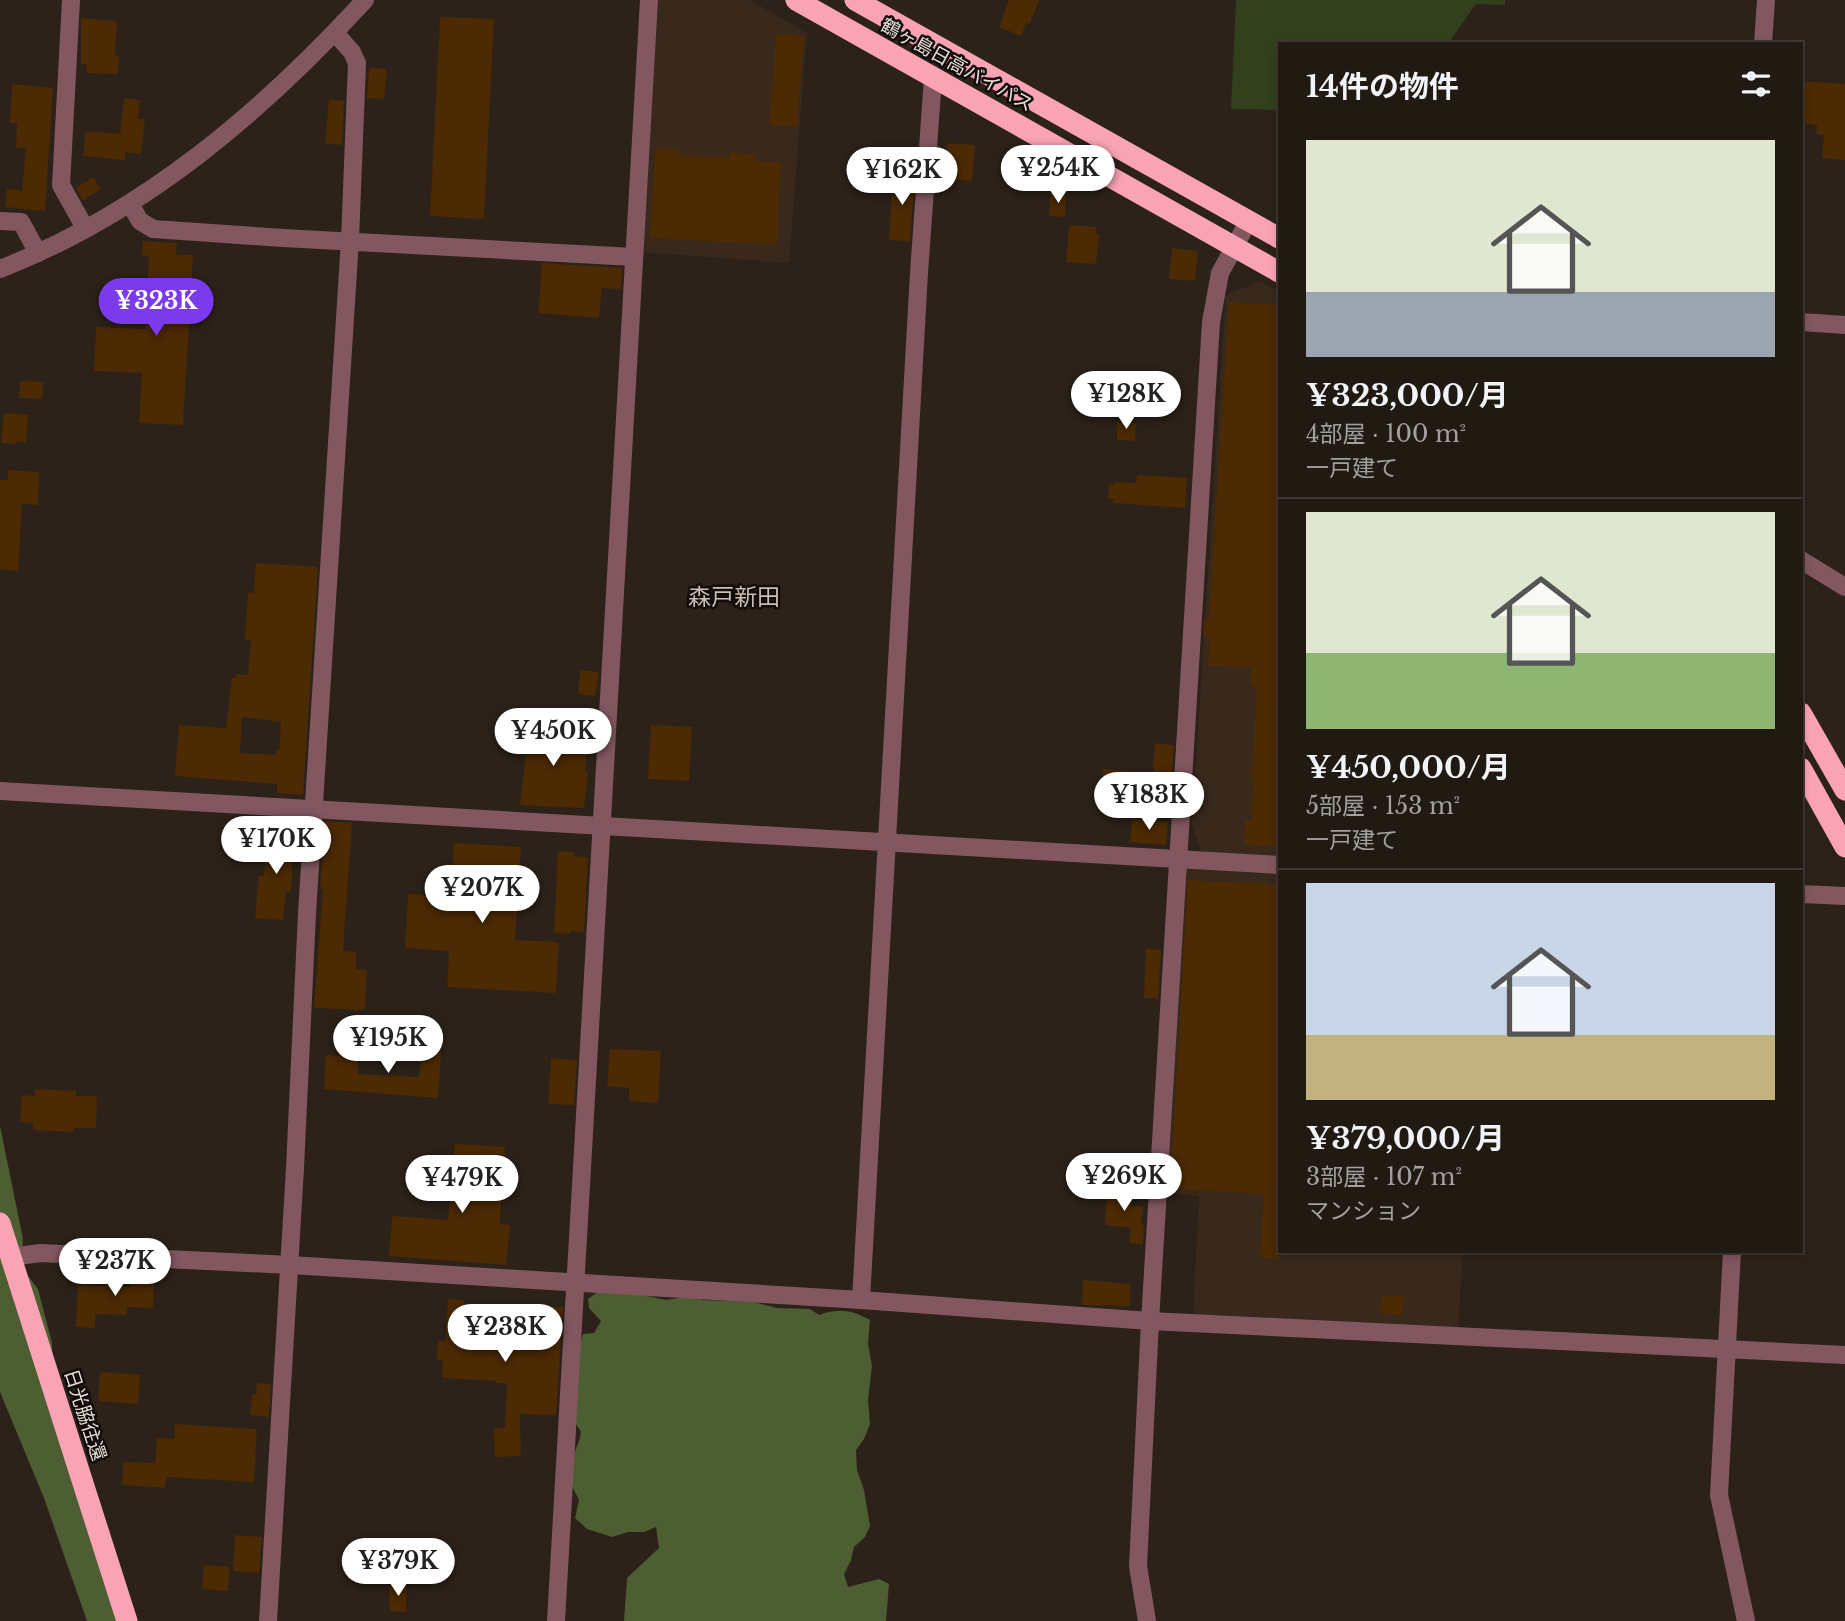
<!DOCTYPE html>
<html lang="ja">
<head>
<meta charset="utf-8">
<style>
  :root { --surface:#211a13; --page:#29231c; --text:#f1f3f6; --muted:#a2a1a0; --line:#3e3833; --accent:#7c3aed }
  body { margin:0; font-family:"Libre Baskerville","Noto Sans JP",serif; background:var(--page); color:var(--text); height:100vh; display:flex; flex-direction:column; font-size:26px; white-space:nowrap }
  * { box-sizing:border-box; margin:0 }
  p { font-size:23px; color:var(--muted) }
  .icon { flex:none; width:38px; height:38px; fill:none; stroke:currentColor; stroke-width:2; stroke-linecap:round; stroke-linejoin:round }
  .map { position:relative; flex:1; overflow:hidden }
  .side { position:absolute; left:1278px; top:42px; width:525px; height:1211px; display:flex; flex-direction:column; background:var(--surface); border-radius:0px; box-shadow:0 4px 10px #0003,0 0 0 2px var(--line) }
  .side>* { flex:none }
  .price { position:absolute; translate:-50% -60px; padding:0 16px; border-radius:24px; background:#fff; color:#222; font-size:23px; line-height:46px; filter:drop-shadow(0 2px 4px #0008) }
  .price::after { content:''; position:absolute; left:50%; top:42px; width:21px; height:16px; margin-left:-10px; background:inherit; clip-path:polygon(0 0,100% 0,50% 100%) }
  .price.selected { background:var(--accent); color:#fff }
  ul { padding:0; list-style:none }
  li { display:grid; align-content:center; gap:14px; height:371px; padding:0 28px }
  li+li { border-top:2px solid var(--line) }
  li span { display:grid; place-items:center; height:217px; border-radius:0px; color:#555 }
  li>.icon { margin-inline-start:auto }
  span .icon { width:126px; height:126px; fill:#fffc; stroke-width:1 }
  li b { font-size:30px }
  h2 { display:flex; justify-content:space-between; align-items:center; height:84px; padding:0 28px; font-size:30px }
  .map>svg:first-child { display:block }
  .built { fill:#38291c }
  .green { fill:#32401d }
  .forest { fill:#4c5e32 }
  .building { fill:#4c2a03; fill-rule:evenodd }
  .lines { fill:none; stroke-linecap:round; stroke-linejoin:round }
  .minor { stroke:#825760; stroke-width:18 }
  .highway { stroke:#faa3b5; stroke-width:21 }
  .labels { text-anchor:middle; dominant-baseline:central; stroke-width:5; stroke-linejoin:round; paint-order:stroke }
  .street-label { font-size:19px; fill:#e6dfd9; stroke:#110c09 }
  .quarter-label { font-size:23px; fill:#cbbeb2; stroke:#110c09 }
</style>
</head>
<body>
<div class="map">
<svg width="1845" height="1621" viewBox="0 0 1845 1621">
  <rect width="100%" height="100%" fill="#2c2219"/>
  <g class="built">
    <path d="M658,0H750L807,33L789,263L642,252Z"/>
    <path d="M1261,281L1279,292V859L1202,854L1192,824L1226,295Z"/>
    <path d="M1184,867L1279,872V1251H1463L1458,1330L1193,1317L1199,1196L1164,1193Z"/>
  </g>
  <path class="green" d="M1236,0H1505V5L1476,4L1448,44H1279V110L1231,109Z"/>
  <g class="forest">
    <path d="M0,1126L23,1239L22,1268L38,1289L52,1343L53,1383L133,1621H87L44,1498L0,1392Z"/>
    <path d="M627,1292L666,1300L691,1296L703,1300L753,1302L777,1308L810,1309L819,1315C839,1308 851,1310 870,1320L868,1343L872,1366L868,1400L870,1424L864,1439L856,1450L857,1470L864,1490L870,1526L865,1537L854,1547L851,1560L844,1574L848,1587L879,1579L889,1584L886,1621H624L627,1578L659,1548L656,1527L644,1532H628L612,1537L587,1529L575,1518L579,1500L570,1482C573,1472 572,1461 574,1454C577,1446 580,1440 581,1432L573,1419L575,1358L583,1334L594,1333L601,1321L589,1308L588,1299L596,1293Z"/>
  </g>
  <g class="building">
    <path d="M1009,0H1039L1030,24L1026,23L1021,36L999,27Z"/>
    <path d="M440,17L494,19L484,219L430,216Z"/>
    <path d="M81,18L117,21L115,55L119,56L118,74L86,73L87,64H81Z"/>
    <path d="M776,34L804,36L797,127L769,125Z"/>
    <path d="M369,68L387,69L384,99L367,98Z"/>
    <path d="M1801,81L1845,84V160L1822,158L1824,135L1816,134L1817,125L1801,124Z"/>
    <path d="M12,84L53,88L45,211L5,207L7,189L22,191L26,148H16L17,123H10Z"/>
    <path d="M124,98L140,100L138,119H145L141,154L125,152V160L83,156L85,131L120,134Z"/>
    <path d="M329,99L344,101L342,145L325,143Z"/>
    <path d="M947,143L975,145L972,181L945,179Z"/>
    <path d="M655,148L679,149V155L730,157V152L755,154V161L781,162L777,245L650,238Z"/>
    <path d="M893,174L915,175L910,241L889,240Z"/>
    <path d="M93,177L101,189L83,200L76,188Z"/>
    <path d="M1050,193L1066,194L1065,217L1049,216Z"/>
    <path d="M1069,225L1096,227V234L1099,235L1096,264L1066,262Z"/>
    <path d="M143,241L177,243L176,255H193L183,425L139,423L142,373L94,371L96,327L145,329L149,257L142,256Z"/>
    <path d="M1172,248L1198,251L1195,281L1169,279Z"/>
    <path d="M542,263L622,268L621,289L602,288L599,318L538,313Z"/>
    <path d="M1229,302L1279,305V847L1244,845L1245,820H1251L1253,780H1251L1257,686L1250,685L1251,668L1208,666L1210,637H1203L1204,619H1209Z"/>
    <path d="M20,381L43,382L42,399L19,398Z"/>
    <path d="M4,413L28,415L26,442L16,441V444L1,443Z"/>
    <path d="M1117,422L1136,423L1135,441L1117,440Z"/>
    <path d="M8,470L39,472L38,505L22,504L18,571L0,569V480H8Z"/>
    <path d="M1137,475L1187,478L1185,508L1113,503L1114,499H1108L1109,484L1115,485V482L1136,483Z"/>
    <path d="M256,563L318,567L303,795L277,793V784L175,776L179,725L226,728L232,678H235L236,674L248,675L251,640H245L248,592L254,593ZM242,717L281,722L279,750H276V755L240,753Z"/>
    <path d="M580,670L599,672L595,696L578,694Z"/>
    <path d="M530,720L572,724L569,749L587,751L585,773H588L584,808L520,805Z"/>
    <path d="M651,725L692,727L689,781L648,779Z"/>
    <path d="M1155,743L1174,745L1171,786L1152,785Z"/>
    <path d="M1103,769L1129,771L1128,790L1124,789L1122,807L1101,805Z"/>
    <path d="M1132,819L1168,822L1166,845L1130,842Z"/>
    <path d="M325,821L352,823L343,951L356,952V969L367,970L365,1010L314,1008L323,889H320Z"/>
    <path d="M267,832L294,833L291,892H286L283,920L255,918L259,875L264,876Z"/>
    <path d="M454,843L521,847L515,940L559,942L556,993L447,987L449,951L405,948L408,894L451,896Z"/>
    <path d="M558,851L574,852V856L588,857L584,932L570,931V934L554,933Z"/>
    <path d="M1188,880L1279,885V1259L1260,1258L1264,1194L1170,1189Z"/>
    <path d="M1146,949L1161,950L1158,999L1144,998Z"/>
    <path d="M422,1037L442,1038L438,1098L324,1089L326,1055L359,1057L358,1074L419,1077Z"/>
    <path d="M610,1049L661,1051L658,1103L629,1101V1088L607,1086Z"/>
    <path d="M551,1058L577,1060L574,1105L548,1104Z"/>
    <path d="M35,1089L76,1091V1096H97L96,1128H74L73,1132L33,1130V1123L20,1122L22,1095L35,1096Z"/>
    <path d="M455,1144L505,1147L500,1224L510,1225L506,1265L389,1256L392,1216L448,1220Z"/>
    <path d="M1107,1187L1133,1190L1131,1206L1143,1207L1141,1224L1144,1225L1143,1245L1129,1243L1131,1228L1105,1225Z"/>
    <path d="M131,1269L154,1270L153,1308L127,1307V1315L95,1314V1328L76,1327L78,1285L130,1287Z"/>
    <path d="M1083,1280L1130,1284V1306L1082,1305Z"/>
    <path d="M1382,1295L1404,1297L1403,1315L1380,1313Z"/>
    <path d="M448,1299L464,1300V1305L497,1307L494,1342L533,1345L534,1315L539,1316L540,1306L563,1307L556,1415L520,1414L521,1456L495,1457L494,1428H505L507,1384L496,1383V1381L442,1378L443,1361L437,1360L438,1341H445Z"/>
    <path d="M100,1372L140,1375L138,1404L98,1401Z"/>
    <path d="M257,1383L271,1384L269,1417L250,1415L252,1394H256Z"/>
    <path d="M175,1424L257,1429L254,1482L166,1477L165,1488L122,1485L123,1462L155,1463L157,1438L174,1439Z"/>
    <path d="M235,1535L262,1537L259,1573L233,1571Z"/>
    <path d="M204,1565L230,1567L228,1591L202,1589Z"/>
    <path d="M390,1584L407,1585L406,1612L389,1611Z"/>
  </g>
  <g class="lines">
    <g class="minor">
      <path d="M71,0L61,185L85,228"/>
      <path d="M1763,44L1766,0"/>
      <path d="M130,204L140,221L153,229L283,238L634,257"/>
      <path d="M0,221L21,222L38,253"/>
      <path d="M0,269C144,213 262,112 365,0"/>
      <path d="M1801,322L1845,325"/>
      <path d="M1801,560L1845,587"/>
      <path d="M0,791L1279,865"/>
      <path d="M1801,894L1845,896"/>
      <path d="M1732,1251L1719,1495L1746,1621"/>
      <path d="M11,1257L40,1253L290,1265L861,1300L1150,1321L1845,1355"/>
      <path d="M861,1300L919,273L933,78"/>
      <path d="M268,1621L295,1168L307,913L350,240L357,63L352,52L335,33"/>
      <path d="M556,1621L649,0"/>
      <path d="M1147,1621L1138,1566L1150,1321L1211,322L1220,273L1248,222"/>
    </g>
    <g class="highway">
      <path d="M796,0L1279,272"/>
      <path d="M855,0L1279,238"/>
      <path d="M1801,713L1845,790"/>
      <path d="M1801,768L1845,847"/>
      <path d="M0,1223L127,1621"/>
    </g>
  </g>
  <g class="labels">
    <g class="street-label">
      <text transform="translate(957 65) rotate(29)">鶴ヶ島日高バイパス</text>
      <text transform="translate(85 1415) rotate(72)">日光脇往還</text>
    </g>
    <g class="quarter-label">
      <text x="734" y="597">森戸新田</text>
    </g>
  </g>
</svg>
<b class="price" style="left:1058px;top:205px">¥254K</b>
<b class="price" style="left:902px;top:207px">¥162K</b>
<b class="price selected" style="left:156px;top:338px">¥323K</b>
<b class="price" style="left:1126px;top:431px">¥128K</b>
<b class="price" style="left:553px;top:768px">¥450K</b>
<b class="price" style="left:1149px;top:832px">¥183K</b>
<b class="price" style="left:276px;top:876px">¥170K</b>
<b class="price" style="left:482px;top:925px">¥207K</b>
<b class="price" style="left:388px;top:1075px">¥195K</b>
<b class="price" style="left:1124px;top:1213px">¥269K</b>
<b class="price" style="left:462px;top:1215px">¥479K</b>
<b class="price" style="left:115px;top:1298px">¥237K</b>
<b class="price" style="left:505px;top:1364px">¥238K</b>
<b class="price" style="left:398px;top:1598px">¥379K</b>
<section class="side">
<h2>14件の物件<svg class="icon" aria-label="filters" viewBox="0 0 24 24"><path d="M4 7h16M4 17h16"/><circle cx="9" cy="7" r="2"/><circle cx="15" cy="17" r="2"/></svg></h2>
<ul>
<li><span style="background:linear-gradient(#dfe7d0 70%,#9aa5b1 0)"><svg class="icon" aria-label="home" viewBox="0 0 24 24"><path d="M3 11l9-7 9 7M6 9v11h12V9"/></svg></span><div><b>¥323,000/月</b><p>4部屋 · 100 m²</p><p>一戸建て</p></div></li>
<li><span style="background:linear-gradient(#dfe7d0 65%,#8fb573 0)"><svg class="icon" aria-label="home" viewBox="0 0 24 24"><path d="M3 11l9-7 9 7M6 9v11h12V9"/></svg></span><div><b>¥450,000/月</b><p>5部屋 · 153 m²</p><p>一戸建て</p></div></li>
<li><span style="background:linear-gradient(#c9d6e8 70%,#c2b280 0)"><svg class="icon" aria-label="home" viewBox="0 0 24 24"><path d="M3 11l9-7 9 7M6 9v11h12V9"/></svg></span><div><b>¥379,000/月</b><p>3部屋 · 107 m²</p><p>マンション</p></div></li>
</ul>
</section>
</div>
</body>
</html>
